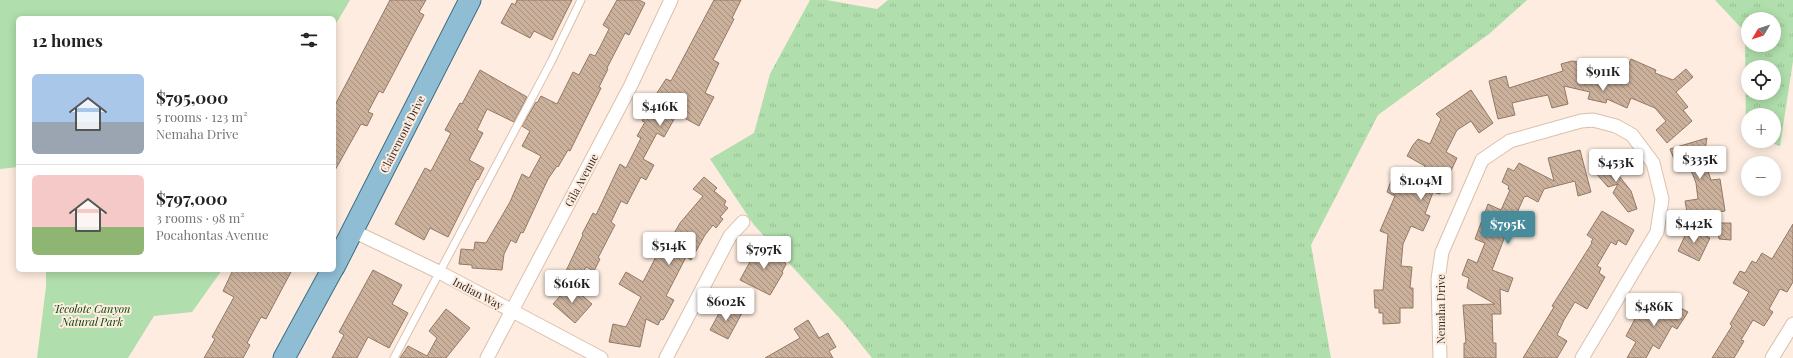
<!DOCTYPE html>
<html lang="en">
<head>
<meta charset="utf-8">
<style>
  :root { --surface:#fff; --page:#f2f2f2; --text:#222; --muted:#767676; --line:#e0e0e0; --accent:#488b9b }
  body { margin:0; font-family:"Playfair Display",serif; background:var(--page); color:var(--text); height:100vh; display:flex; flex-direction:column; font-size:15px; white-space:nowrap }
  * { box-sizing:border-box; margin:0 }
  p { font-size:13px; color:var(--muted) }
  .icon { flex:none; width:22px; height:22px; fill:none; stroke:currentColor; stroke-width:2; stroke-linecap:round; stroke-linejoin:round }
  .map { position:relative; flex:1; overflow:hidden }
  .sheet { position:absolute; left:16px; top:16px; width:320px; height:256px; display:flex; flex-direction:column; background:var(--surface); border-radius:6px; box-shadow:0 2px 10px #0003 }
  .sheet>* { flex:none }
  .needle { width:26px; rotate:231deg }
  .fabs { position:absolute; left:1741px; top:12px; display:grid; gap:8px }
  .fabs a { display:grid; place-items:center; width:40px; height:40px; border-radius:50%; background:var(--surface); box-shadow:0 2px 10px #0003; font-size:20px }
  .price { position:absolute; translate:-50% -34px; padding:0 9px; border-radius:4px; background:#fff; color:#222; font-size:13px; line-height:26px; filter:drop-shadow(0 1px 2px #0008) }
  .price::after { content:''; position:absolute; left:50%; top:24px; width:12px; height:9px; margin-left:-6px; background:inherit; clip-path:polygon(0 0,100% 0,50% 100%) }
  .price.active { background:var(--accent); color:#fff }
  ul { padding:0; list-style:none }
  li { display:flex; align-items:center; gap:12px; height:100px; padding:0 16px }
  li+li { border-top:1px solid var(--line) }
  li span { display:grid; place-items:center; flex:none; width:112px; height:80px; border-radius:6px; color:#555 }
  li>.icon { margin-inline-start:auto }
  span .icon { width:48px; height:48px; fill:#fffc; stroke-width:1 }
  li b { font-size:17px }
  h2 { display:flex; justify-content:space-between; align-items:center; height:48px; padding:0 16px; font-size:17px }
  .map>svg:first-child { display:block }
  .grass { fill:url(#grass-tufts); fill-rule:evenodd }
  .park { fill:#b0deac }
  .building { fill:url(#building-back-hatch); stroke:#927966 }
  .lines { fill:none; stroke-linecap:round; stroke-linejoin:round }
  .lane-casing { stroke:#dbc0ab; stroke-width:9 }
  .street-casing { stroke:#dbc0ab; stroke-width:15 }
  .primary-casing { stroke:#3f6d84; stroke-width:23 }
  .lane { stroke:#fff; stroke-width:7 }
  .street { stroke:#fff; stroke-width:13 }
  .primary { stroke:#8fbdd4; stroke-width:21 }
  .labels { text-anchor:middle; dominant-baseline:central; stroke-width:4; stroke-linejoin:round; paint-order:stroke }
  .street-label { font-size:11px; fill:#352b22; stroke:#fdecdf }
  .park-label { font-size:11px; font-style:italic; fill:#044304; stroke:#fdecdf }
</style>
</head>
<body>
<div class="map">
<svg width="1793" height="358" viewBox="0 0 1793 358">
  <defs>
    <pattern id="grass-tufts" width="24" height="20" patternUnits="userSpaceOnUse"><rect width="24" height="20" fill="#b0deac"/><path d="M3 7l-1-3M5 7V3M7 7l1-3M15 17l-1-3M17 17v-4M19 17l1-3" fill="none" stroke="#98bf94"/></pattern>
    <pattern id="building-back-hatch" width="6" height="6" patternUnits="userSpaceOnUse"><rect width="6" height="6" fill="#cbb19c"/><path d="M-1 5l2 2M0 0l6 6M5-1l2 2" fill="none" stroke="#a6907f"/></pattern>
  </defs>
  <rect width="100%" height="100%" fill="#fdecdf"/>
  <g class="grass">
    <path d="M810,0H826L877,9L888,0H1527L1489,34L1378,115L1311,245L1331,358H872L843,322L754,225L710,159L754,133L770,74Z"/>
    <path d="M1715,0H1793V61L1780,146L1766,141H1774V115H1748V135L1746,134L1745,32ZM1748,19H1774V45H1748ZM1748,67H1774V93H1748Z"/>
  </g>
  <g class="park">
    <path d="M0,0H350L334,27V18H18V167L0,169Z"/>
    <path d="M46,270H222L192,312L154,316L128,358H37L46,287Z"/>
  </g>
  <g class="building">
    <path d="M390,0H426L419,12L424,15L383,93L379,91L368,112L373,114L367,126L361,124L334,172V107Z"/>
    <path d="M517,0H572L552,40L534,31L530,38L501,23L512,3L515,5Z"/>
    <path d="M617,0H639L645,3L629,35L625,33L607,68L608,69L599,87L601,88L570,151L568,150L558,167L557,166L548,179L523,233L521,232L516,243L511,240L504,254L502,270L472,268V265L459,264L461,249L474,250L475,242L486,243L510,202L522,174L529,178L541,156L522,146L530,131L522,126L536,102L537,103L541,96L557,104L573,72L579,75L590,54L595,56L600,47L609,29L603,25Z"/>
    <path d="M714,0H741L732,18L734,19L713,60L719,63L705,93L714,97L699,126L677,114L664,137L657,133L643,159L654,165L646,180L641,177L627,204L621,201L611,222L615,225L598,258L600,259L594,271L586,267L580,279L566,271L583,235L582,234L593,213L596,215L620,164L626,168L641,138L637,136L645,122L642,121L646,114L644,113L666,79L671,81Z"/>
    <path d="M1631,59L1656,70L1655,73L1673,80L1686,69L1693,77L1676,92L1688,107L1683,110L1692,121L1667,143L1656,130L1666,121L1655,108L1631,98L1627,108L1607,99L1606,103L1588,99L1590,92L1564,86L1568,104L1552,108L1548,95L1533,98L1512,103L1515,115L1498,119L1489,81L1506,76L1509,88L1563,71L1561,64L1572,61L1603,67L1601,77L1620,81Z"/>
    <path d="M480,70L527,97L514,122L487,109L477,130L483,133L469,160L484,168L478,180L477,179L448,237L430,228L424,240L395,224L425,168L431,171L451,133L445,130L460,103L462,104Z"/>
    <path d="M1471,90L1493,123L1479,133L1471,121L1457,130L1446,152L1457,158L1440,194L1433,192L1425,214L1430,216L1423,231L1411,226L1403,244L1401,266L1412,267L1410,288H1413V308H1400V323L1383,324V313H1379V308H1375L1374,290H1383L1388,234L1380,231L1395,196L1387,192L1392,178L1417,188L1425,166L1407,156L1413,145L1418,139L1430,144L1441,119L1436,114Z"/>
    <path d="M1707,138L1705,150L1701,151L1711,180L1720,179L1725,211L1688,217L1685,201L1698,199L1696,183L1687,160L1676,164L1670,149Z"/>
    <path d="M1580,150L1591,192L1578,196L1575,181L1544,189L1538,202L1527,196L1524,197L1509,231H1507L1492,270L1513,278L1508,292L1500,289L1501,314H1492L1493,343H1496V358H1464V343H1466L1463,305L1495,304L1467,288L1469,278L1462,275L1468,259L1477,263L1485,243L1475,239L1488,204L1501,210L1510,190L1508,189L1509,186L1502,182L1508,168L1514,171L1519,163L1554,181L1548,158Z"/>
    <path d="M1612,156L1622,167L1616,172L1631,191L1637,209L1628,212L1613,193L1618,184L1608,187L1594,171Z"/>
    <path d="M704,177L717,188L714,191L726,201L724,205L728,208L720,217L723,219L716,228L713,225L705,235L691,260L686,257L666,296L674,300L663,320L661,319L658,325L646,319L640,347L609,342L613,324L626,327L641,297L619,284L626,272L643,282L660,249L664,251L680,223L703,196L693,189Z"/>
    <path d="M1602,211L1634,230L1626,245L1618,240L1616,245L1611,242L1597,266L1601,268L1599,273L1605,277L1587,309L1575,302L1564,320L1557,335L1567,341L1557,358H1523L1554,307L1552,306L1592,243L1591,242L1593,239L1587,235Z"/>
    <path d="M1717,223H1731V240L1719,239Z"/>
    <path d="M1793,224V282L1787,292L1780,289L1769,309L1773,312L1764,326L1753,320L1741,340L1744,341L1734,358H1712L1732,326L1730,324L1749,292L1733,283L1740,271L1745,273L1752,261L1756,263L1762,253L1772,259Z"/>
    <path d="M1689,227L1710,238L1699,261L1678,251Z"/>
    <path d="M762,240L786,264L782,272L783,273L770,295L740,280Z"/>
    <path d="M233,270H292L266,319L261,317L247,343L250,345L243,358H204L215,339L212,337L234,297L223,291Z"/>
    <path d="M373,270L402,285L392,304L408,313L389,348L368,337L357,358H332L344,335L339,332Z"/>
    <path d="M570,285L592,304L575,323L553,304Z"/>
    <path d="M1663,298L1688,312L1677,329L1672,326L1659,349L1653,345L1646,358H1627L1636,342L1626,336L1635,319L1644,304L1651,302L1658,307Z"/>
    <path d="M724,304L742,313L728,339L710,330Z"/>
    <path d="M446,309L470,328L446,358H400L408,346L427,356L437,338L429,331Z"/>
    <path d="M808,320L819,338L828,333L836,347L829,351L833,358H765L800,338L794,329Z"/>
  </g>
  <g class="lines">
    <defs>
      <path id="lane" d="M394,358L551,62L581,0"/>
      <g id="street">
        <path d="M353,231L439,272L601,358"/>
        <path d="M487,358L630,87L671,0"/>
        <path d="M666,358L730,236L743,222"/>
        <path d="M1440,358L1438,279L1442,252L1482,160L1510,141L1581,121L1593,120L1616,126L1632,135L1653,163L1662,199L1657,232L1582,358"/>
        <path d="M1772,358L1793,324"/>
      </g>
      <g id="primary">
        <path d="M334,267L470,0"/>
        <path d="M284,358L332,270"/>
      </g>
    </defs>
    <use href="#lane" class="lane-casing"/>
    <use href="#street" class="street-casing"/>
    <use href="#primary" class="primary-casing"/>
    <use href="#lane" class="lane"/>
    <use href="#street" class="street"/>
    <use href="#primary" class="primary"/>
  </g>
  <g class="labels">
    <g class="street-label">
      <text transform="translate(402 134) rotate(-63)">Clairemont Drive</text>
      <text transform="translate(581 180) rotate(-62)">Gila Avenue</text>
      <text transform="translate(478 293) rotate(28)">Indian Way</text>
      <text transform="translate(1440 309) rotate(-90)">Nemaha Drive</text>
    </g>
    <g class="park-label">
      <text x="92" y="308">Tecolote Canyon<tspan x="92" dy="13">Natural Park</tspan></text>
    </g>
  </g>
</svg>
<div class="fabs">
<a><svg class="needle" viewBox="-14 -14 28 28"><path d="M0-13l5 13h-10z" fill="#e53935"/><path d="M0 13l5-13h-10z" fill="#767676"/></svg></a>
<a><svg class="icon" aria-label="locate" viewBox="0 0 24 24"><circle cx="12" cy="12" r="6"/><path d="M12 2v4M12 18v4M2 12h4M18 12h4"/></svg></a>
<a>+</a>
<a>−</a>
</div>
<b class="price" style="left:1603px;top:92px">$911K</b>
<b class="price" style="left:660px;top:127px">$416K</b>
<b class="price" style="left:1700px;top:180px">$335K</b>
<b class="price" style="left:1616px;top:183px">$453K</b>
<b class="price" style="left:1421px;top:201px">$1.04M</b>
<b class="price" style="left:1694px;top:244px">$442K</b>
<b class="price active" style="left:1508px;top:245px">$795K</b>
<b class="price" style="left:669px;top:266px">$514K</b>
<b class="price" style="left:764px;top:270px">$797K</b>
<b class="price" style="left:572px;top:304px">$616K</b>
<b class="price" style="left:726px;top:322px">$602K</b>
<b class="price" style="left:1654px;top:327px">$486K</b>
<section class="sheet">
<h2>12 homes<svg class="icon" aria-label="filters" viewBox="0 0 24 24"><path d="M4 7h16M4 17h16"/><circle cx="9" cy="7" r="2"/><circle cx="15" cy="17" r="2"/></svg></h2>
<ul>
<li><span style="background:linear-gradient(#a9c7e8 60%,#9aa5b1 0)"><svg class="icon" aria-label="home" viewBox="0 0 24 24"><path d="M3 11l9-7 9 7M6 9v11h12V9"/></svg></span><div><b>$795,000</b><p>5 rooms · 123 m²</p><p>Nemaha Drive</p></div></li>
<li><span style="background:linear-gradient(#f6c9c9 65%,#8fb573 0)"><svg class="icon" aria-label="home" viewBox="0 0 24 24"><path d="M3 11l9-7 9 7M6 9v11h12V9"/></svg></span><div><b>$797,000</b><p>3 rooms · 98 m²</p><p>Pocahontas Avenue</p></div></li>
</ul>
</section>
</div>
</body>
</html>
